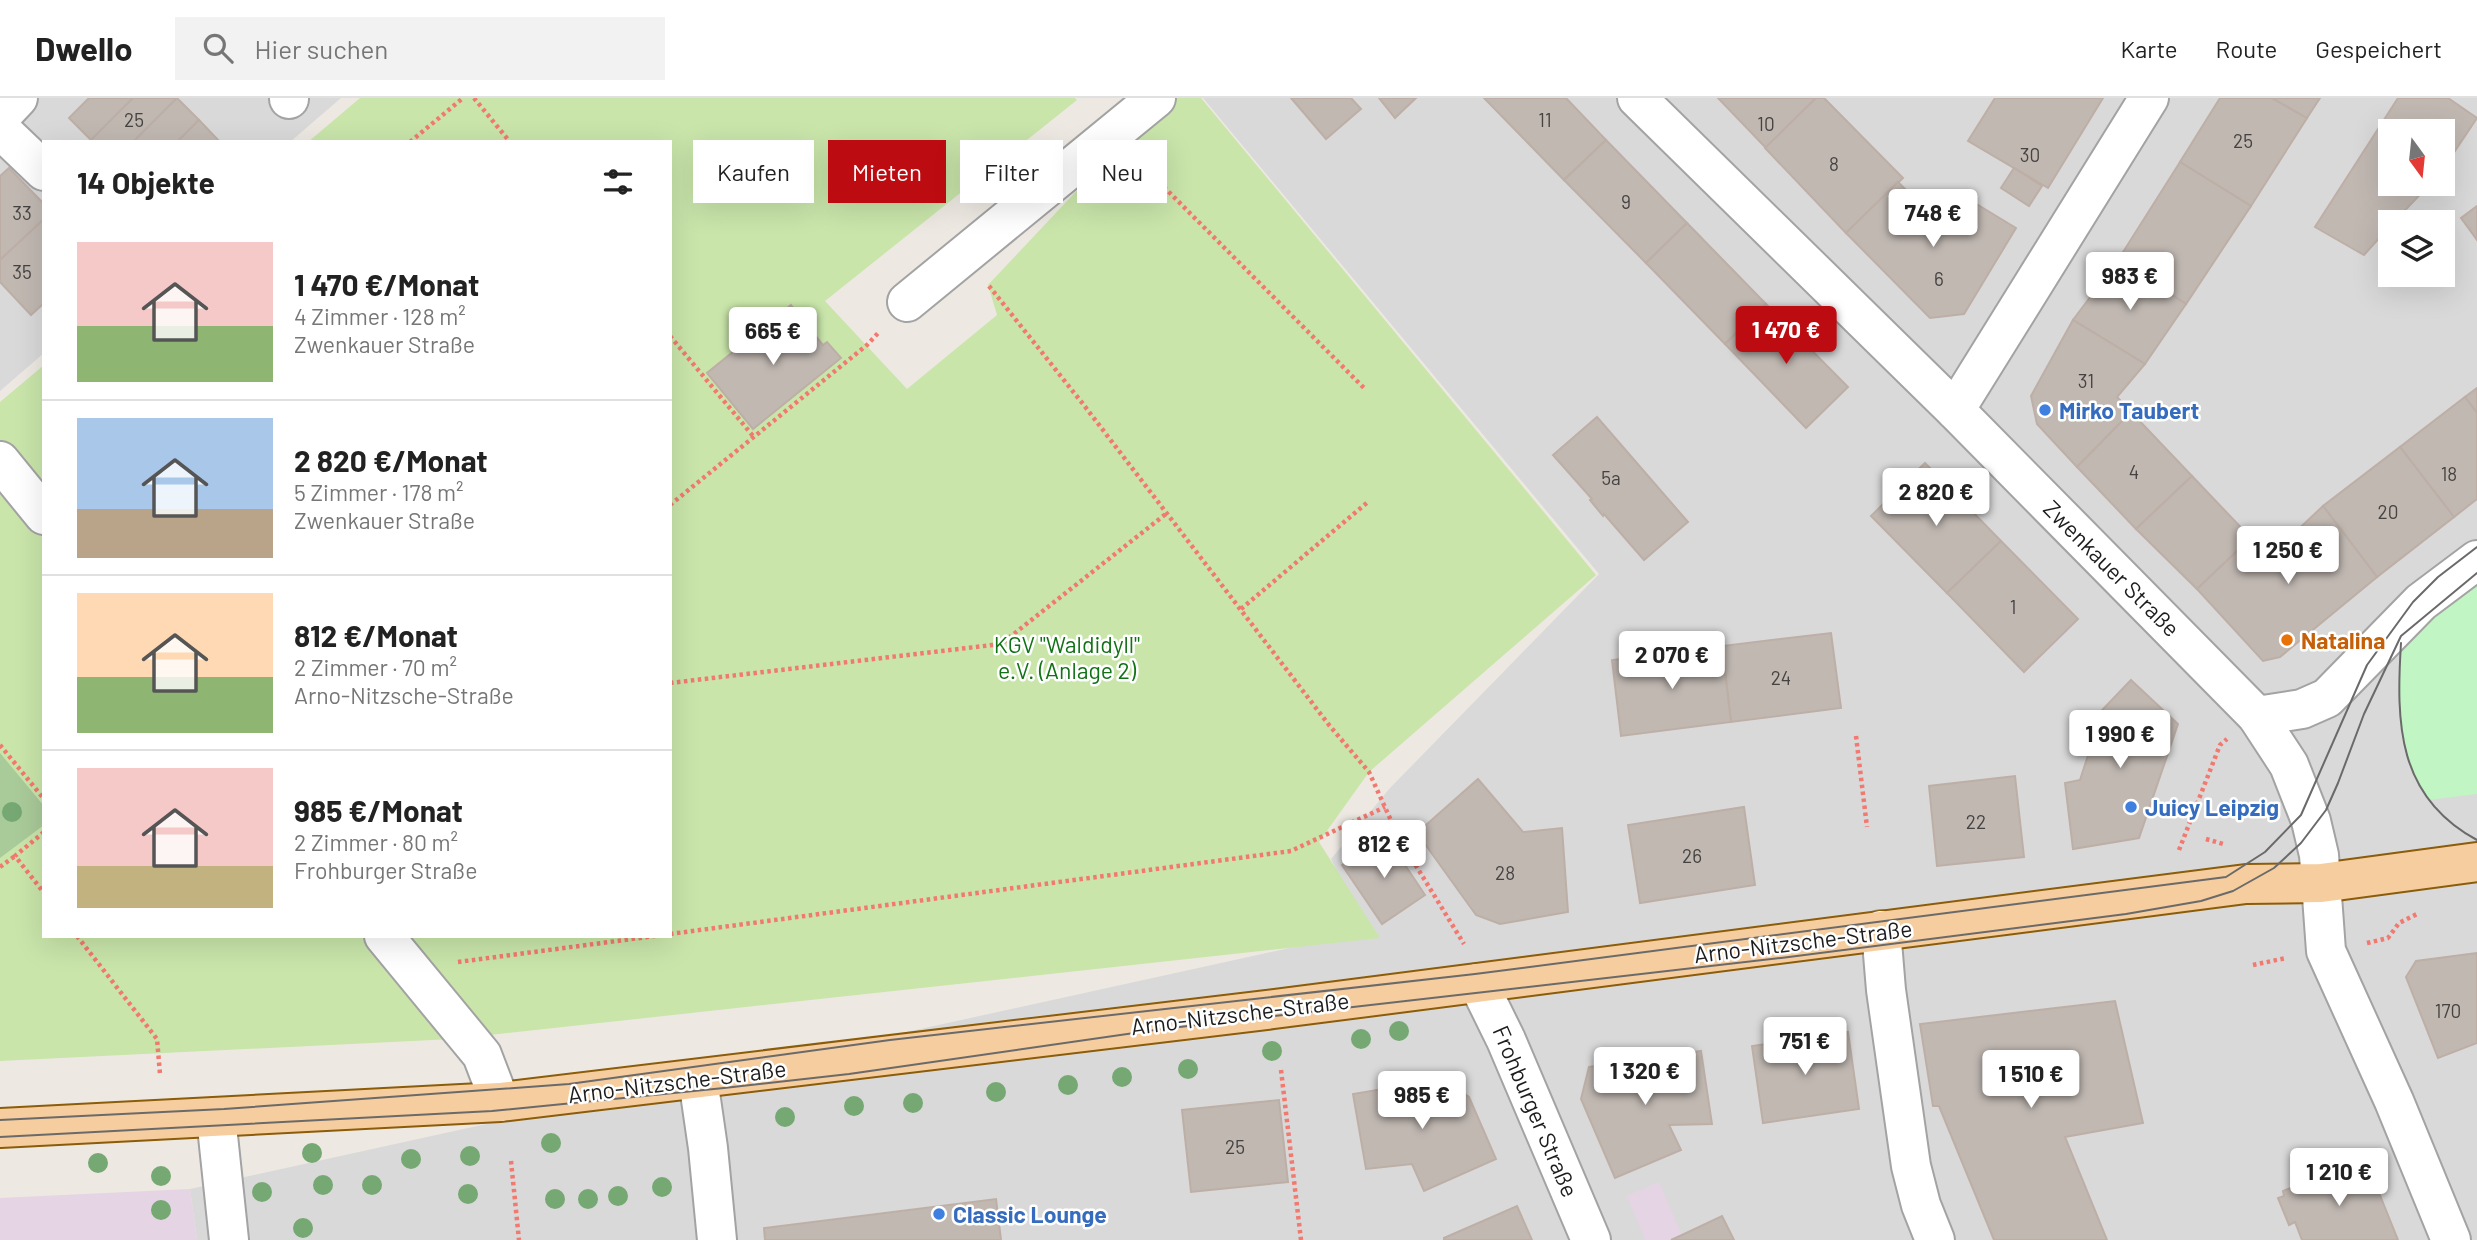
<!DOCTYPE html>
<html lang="de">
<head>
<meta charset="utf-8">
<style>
  :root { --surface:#fff; --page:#f2f2f2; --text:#222; --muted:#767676; --line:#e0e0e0; --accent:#bc0c11 }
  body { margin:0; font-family:Barlow,sans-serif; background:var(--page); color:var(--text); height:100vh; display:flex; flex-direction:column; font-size:26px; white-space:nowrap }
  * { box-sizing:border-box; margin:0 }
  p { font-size:23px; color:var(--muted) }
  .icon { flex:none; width:38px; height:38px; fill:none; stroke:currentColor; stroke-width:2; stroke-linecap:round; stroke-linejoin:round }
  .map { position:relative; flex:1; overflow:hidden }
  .details { position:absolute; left:42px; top:42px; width:630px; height:798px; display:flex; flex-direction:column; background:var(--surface); border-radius:0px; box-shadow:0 7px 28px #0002 }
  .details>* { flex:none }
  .guide { position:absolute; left:693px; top:42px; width:665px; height:63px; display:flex; gap:14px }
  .needle { width:46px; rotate:165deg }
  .buttons { position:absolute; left:2378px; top:21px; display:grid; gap:14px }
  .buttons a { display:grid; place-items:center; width:77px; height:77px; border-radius:0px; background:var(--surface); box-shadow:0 7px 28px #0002; font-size:35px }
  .price { position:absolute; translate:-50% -60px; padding:0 16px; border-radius:7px; background:#fff; color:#222; font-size:23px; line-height:46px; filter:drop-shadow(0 2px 4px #0008) }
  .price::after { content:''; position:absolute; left:50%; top:42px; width:21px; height:16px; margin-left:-10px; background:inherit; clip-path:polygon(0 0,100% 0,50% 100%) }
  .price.active { background:var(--accent); color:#fff }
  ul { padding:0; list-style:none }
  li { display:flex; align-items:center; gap:21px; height:175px; padding:0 35px }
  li+li { border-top:2px solid var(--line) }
  li span { display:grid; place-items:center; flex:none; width:196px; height:140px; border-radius:0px; color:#555 }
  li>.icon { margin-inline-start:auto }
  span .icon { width:84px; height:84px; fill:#fffc; stroke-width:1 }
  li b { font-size:30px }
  h2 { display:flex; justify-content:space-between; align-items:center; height:84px; padding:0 35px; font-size:30px }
  .chip { padding:0 24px; border-radius:0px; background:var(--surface); box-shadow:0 7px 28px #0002; font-size:24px; line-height:63px }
  .chip.active { background:var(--accent); color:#fff }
  header { display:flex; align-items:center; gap:42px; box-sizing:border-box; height:98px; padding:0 35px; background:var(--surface); border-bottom:2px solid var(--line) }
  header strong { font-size:33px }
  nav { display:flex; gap:38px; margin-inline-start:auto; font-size:24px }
  .search { width:490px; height:63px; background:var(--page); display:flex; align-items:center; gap:18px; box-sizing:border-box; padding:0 24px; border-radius:0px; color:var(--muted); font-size:26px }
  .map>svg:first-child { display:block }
  .residential { fill:#dad9d9; fill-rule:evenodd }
  .industrial { fill:#e5d4e3 }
  .grass { fill:#c9e5aa }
  .forest { fill:#a9ca99 }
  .park { fill:#c1f5c3 }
  .building { fill:#c1b8b2; stroke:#bdafa6; stroke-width:2 }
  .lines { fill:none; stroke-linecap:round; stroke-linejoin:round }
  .minor-casing { stroke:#a3a3a3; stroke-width:42 }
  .major-casing { stroke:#8b5c09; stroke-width:42 }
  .path { stroke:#f1796f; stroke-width:4.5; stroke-dasharray:3.5 3.5; stroke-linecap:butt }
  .minor { stroke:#fff; stroke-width:38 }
  .major { stroke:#f6cd9e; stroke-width:38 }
  .tram { stroke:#6a6a6a; stroke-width:2 }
  .tree { fill:#75a872 }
  .shop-dot { fill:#3f7fe0; stroke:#fff; stroke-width:2.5 }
  .food-dot { fill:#e8710a; stroke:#fff; stroke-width:2.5 }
  .labels { text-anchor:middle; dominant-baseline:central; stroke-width:5; stroke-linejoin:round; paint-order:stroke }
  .number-label { font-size:19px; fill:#454342 }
  .shop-label { font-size:23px; font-weight:bold; fill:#366cbe; stroke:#fff; text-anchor:start }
  .street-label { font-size:23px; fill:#1c1c1c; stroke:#fff }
  .food-label { font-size:23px; font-weight:bold; fill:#c56008; stroke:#fff; text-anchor:start }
  .park-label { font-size:23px; fill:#127217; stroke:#fff }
</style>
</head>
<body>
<header>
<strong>Dwello</strong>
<div class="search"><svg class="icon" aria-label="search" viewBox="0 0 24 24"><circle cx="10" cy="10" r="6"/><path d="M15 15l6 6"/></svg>Hier suchen</div>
<nav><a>Karte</a><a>Route</a><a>Gespeichert</a></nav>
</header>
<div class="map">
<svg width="2477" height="1142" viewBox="0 0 2477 1142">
  <rect width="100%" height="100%" fill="#ede9e2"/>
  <g class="residential">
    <path d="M0,0H341L290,44H44V255L0,293Z"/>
    <path d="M1203,0H2477V1142H197L190,1091L1349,837L1356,812L1331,761L1390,690L1599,476ZM2390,33H2443V86H2390ZM2390,124H2443V177H2390Z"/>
  </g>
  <g class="industrial">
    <path d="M1659,1084L1682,1137L1671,1142H1645L1627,1098Z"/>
    <path d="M190,1091L197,1142H0V1100Z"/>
  </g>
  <path class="grass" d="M360,0H1075L1077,2L825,203L907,291L997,217L988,187L1164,0H1201L1596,477L1369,674L1319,744L1380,840L453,941L0,963V304L44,267V838H670V44H308Z"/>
  <path class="forest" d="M0,655L44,708V727L0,760Z"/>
  <path class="park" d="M2477,462V696L2428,702C2393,649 2398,599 2401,538Z"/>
  <g class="building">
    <path d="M89,0H133L91,42L69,20Z"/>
    <path d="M133,0H177L133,44H93L91,42Z"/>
    <path d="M177,0L199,22L177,44H133Z"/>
    <path d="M1291,0H1351L1361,11L1326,41Z"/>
    <path d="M1379,0H1416L1395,20Z"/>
    <path d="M1484,0H1566L1606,42L1564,82Z"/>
    <path d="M1718,0H1816L1766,50Z"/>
    <path d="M1816,0H1824L1903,80L1846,135L1765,50Z"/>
    <path d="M1995,0H2103L2048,90L1968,43Z"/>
    <path d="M2220,0H2272L2307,20L2251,108L2180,64Z"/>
    <path d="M2272,0H2320L2307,20Z"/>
    <path d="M2398,0H2448L2477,20L2443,71V33H2390V86H2430L2394,124H2390V128L2364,157L2315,129Z"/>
    <path d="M199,22L220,44H177Z"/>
    <path d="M1606,42L1687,125L1646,165L1564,82Z"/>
    <path d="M2180,64L2251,108L2186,206L2118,162Z"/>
    <path d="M9,70L44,106V121L0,162V78Z"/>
    <path d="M2014,70L2042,88L2029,108L2001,90Z"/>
    <path d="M1898,84L1940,126L1947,116L1945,109L1952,98L1960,96L2016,130L1964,216L1930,220L1846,135Z"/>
    <path d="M2477,108V142L2461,120Z"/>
    <path d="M44,121V205L31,217L0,184V162Z"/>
    <path d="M1687,125L1766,206L1725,246L1646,165Z"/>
    <path d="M2118,162L2186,206L2145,266L2073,222Z"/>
    <path d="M1766,206L1848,289L1806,330L1725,246Z"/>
    <path d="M791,207L823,247L827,244L841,260L753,331L707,275Z"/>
    <path d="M2073,222L2145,266L2117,299L2131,314L2077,369L2037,326L2031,298Z"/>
    <path d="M2477,290V315L2465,299Z"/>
    <path d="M2465,299L2477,315V401L2454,419L2400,349Z"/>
    <path d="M2131,314L2192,378L2136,431L2077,369Z"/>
    <path d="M1597,319L1688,424L1644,462L1604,416L1603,418L1590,402L1592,401L1553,357Z"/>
    <path d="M2400,349L2454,419L2377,479L2323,408Z"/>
    <path d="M1925,365L2001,443L1947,495L1871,418Z"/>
    <path d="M2192,378L2251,440L2197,491L2136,431Z"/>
    <path d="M2323,408L2377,479L2280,559L2263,563L2197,491L2251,440L2269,459Z"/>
    <path d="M2001,443L2078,521L2024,574L1947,495Z"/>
    <path d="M1831,535L1841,610L1731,624L1722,548Z"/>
    <path d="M1722,548L1731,624L1621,638L1612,562Z"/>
    <path d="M2131,582L2178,626L2139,740L2073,751L2065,685L2080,682L2091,648L2081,634Z"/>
    <path d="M2015,678L2024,759L1937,768L1929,688Z"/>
    <path d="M1478,681L1523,734L1562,730L1568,814L1500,826L1476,817L1417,735Z"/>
    <path d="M1744,709L1755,787L1640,805L1628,727Z"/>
    <path d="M1385,737L1425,797L1382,826L1342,767Z"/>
    <path d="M2477,855V945L2438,960L2406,879L2416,863Z"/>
    <path d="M2115,903L2143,1025L2065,1039L2107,1142H1994L1939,1008H1933L1920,926Z"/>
    <path d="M1848,934L1859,1011L1763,1025L1752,948Z"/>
    <path d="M1701,953L1712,1026L1669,1027L1681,1052L1615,1080L1581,1001L1589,969Z"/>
    <path d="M1442,981L1469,999L1496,1061L1424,1093L1412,1066L1366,1071L1353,996Z"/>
    <path d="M1279,1002L1288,1084L1191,1094L1182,1012Z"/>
    <path d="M2367,1065L2398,1142H2302L2295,1124L2289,1127L2278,1100L2284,1098L2283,1093L2314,1080L2316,1085Z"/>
    <path d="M996,1101L1001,1142H765L764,1130Z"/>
    <path d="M1517,1108L1532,1142H1444V1140Z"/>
    <path d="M1722,1118L1734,1142H1671L1682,1137Z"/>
  </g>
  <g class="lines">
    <defs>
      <g id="minor">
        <path d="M289,0V1"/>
        <path d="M1637,0L1955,312L2257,618L2289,667L2311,723L2319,757L2326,853L2394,1003L2451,1142"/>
        <path d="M0,19L18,0"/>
        <path d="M0,31L44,73"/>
        <path d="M907,204L1156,0"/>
        <path d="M1955,312L2149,0"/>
        <path d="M0,363L44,417"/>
        <path d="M2257,618L2302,611L2327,600L2421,504L2477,462"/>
        <path d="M1881,832L1886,892L1911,1068L1921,1107L1935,1142"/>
        <path d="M384,838L482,957L500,1004"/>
        <path d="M1478,885L1506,942L1591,1142"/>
        <path d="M698,981L708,1050L717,1142"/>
        <path d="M216,1019L229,1142"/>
      </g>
      <path id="major" d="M0,1030L500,1004L1274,911L2246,786L2321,785L2477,764"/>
    </defs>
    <use href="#minor" class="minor-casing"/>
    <use href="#major" class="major-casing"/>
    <g class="path">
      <path d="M474,0L510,44"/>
      <path d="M410,44L463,0"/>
      <path d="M1139,64L1365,291"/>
      <path d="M989,188L1083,306L1329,627L1369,674L1399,740L1464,846"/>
      <path d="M670,238L753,338"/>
      <path d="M670,407L867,247L880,233"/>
      <path d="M1241,511L1369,403"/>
      <path d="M670,585L1001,546L1167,415"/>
      <path d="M1856,638L1867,729"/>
      <path d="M0,647L44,701"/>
      <path d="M44,734L15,758L44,795"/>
      <path d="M2206,741L2223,746"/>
      <path d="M2179,752L2220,647L2227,641"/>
      <path d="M0,769L15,758"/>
      <path d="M670,836L1291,753L1385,709"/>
      <path d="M77,838L157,941L160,976"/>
      <path d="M2367,845L2388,840L2399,825L2417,816"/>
      <path d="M458,864L655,838"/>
      <path d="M2253,867L2286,860"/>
      <path d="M1281,972L1301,1142"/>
      <path d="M511,1063L519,1142"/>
    </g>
    <use href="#minor" class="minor"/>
    <use href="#major" class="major"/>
    <g class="tram">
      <path d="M2401,545C2396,625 2397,699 2477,742"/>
      <path d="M0,1022L224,1011L569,986L890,942L1475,876L2226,779L2265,754L2301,717L2367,567L2413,504L2438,479L2477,449"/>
      <path d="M0,1039L492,1013L724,990L849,976L1162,931L1781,860L2126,816L2201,803L2233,793L2274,770L2301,745L2326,712L2338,685L2364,616L2401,538L2477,475"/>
    </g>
  </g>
  <g class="tree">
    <circle cx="12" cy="714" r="10"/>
    <circle cx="1399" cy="933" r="10"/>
    <circle cx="1361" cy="941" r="10"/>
    <circle cx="1272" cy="953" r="10"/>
    <circle cx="1188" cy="971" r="10"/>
    <circle cx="1122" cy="979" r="10"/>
    <circle cx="1068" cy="987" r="10"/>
    <circle cx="996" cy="994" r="10"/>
    <circle cx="913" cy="1005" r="10"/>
    <circle cx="854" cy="1008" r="10"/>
    <circle cx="785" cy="1019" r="10"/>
    <circle cx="551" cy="1045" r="10"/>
    <circle cx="312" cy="1055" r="10"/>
    <circle cx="470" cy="1058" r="10"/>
    <circle cx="411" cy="1061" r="10"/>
    <circle cx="98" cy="1065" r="10"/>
    <circle cx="161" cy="1078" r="10"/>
    <circle cx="323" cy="1087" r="10"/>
    <circle cx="372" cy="1087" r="10"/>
    <circle cx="662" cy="1089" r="10"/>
    <circle cx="262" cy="1094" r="10"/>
    <circle cx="468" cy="1096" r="10"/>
    <circle cx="618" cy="1098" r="10"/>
    <circle cx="555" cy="1101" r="10"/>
    <circle cx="588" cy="1101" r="10"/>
    <circle cx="161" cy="1112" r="10"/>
    <circle cx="303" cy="1130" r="10"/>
  </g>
  <g class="shop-dot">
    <circle cx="2045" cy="312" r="7"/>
    <circle cx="2131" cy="709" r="7"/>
    <circle cx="939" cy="1116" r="7"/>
  </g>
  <circle class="food-dot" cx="2287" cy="542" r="7"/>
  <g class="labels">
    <g class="number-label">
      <text x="134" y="21">25</text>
      <text x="1545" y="21">11</text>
      <text x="1766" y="25">10</text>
      <text x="2243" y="42">25</text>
      <text x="2030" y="56">30</text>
      <text x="1834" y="65">8</text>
      <text x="1626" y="103">9</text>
      <text x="22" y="114">33</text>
      <text x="22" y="173">35</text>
      <text x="1939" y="180">6</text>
      <text x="2086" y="282">31</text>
      <text x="2134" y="373">4</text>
      <text x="2449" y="375">18</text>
      <text x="1611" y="379">5a</text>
      <text x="2388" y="413">20</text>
      <text x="2013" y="508">1</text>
      <text x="1781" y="579">24</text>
      <text x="1976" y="723">22</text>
      <text x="1692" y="757">26</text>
      <text x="1505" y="774">28</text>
      <text x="2448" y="912">170</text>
      <text x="1235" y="1048">25</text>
    </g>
    <g class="shop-label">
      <text x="2059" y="312">Mirko Taubert</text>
      <text x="2145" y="709">Juicy Leipzig</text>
      <text x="953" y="1116">Classic Lounge</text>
    </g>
    <g class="street-label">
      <text transform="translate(2112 470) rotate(45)">Zwenkauer Straße</text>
      <text transform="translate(1803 843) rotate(-7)">Arno-Nitzsche-Straße</text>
      <text transform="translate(1240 915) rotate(-7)">Arno-Nitzsche-Straße</text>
      <text transform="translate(677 983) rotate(-7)">Arno-Nitzsche-Straße</text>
      <text transform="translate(1536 1013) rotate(67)">Frohburger Straße</text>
    </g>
    <g class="food-label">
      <text x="2301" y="542">Natalina</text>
    </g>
    <g class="park-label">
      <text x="1067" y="546">KGV "Waldidyll"<tspan x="1067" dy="26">e.V. (Anlage 2)</tspan></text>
    </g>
  </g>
</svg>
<div class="buttons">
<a><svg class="needle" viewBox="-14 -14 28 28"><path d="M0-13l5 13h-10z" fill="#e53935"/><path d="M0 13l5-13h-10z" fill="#767676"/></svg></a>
<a><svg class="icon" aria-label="layers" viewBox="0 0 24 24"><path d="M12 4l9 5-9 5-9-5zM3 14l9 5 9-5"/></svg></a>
</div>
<b class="price" style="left:1933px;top:151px">748 €</b>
<b class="price" style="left:2130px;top:214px">983 €</b>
<b class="price active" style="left:1786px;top:268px">1 470 €</b>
<b class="price" style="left:773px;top:269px">665 €</b>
<b class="price" style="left:1936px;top:430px">2 820 €</b>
<b class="price" style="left:2288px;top:488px">1 250 €</b>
<b class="price" style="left:1672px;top:593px">2 070 €</b>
<b class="price" style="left:2120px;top:672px">1 990 €</b>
<b class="price" style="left:1384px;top:782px">812 €</b>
<b class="price" style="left:1805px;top:979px">751 €</b>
<b class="price" style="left:1645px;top:1009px">1 320 €</b>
<b class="price" style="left:2031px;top:1012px">1 510 €</b>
<b class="price" style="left:1422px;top:1033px">985 €</b>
<b class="price" style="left:2339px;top:1110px">1 210 €</b>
<div class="guide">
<a class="chip">Kaufen</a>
<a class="chip active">Mieten</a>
<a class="chip">Filter</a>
<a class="chip">Neu</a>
</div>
<section class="details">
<h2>14 Objekte<svg class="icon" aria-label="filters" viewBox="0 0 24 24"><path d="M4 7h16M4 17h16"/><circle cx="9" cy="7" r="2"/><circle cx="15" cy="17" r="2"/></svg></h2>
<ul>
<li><span style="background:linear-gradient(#f6c9c9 60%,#8fb573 0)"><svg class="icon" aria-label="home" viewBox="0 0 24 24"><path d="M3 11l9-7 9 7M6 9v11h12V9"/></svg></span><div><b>1 470 €/Monat</b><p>4 Zimmer · 128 m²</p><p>Zwenkauer Straße</p></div></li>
<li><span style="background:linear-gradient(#a9c7e8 65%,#b9a48a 0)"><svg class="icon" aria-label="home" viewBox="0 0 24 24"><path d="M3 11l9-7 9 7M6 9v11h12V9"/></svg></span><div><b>2 820 €/Monat</b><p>5 Zimmer · 178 m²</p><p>Zwenkauer Straße</p></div></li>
<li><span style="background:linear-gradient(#ffd9b3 60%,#8fb573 0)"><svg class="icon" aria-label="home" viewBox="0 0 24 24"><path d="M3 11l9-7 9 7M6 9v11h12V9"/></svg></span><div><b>812 €/Monat</b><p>2 Zimmer · 70 m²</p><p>Arno-Nitzsche-Straße</p></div></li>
<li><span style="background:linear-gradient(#f6c9c9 70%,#c2b280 0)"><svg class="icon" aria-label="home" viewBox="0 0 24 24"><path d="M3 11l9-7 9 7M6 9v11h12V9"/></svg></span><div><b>985 €/Monat</b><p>2 Zimmer · 80 m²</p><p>Frohburger Straße</p></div></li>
</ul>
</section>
</div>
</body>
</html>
